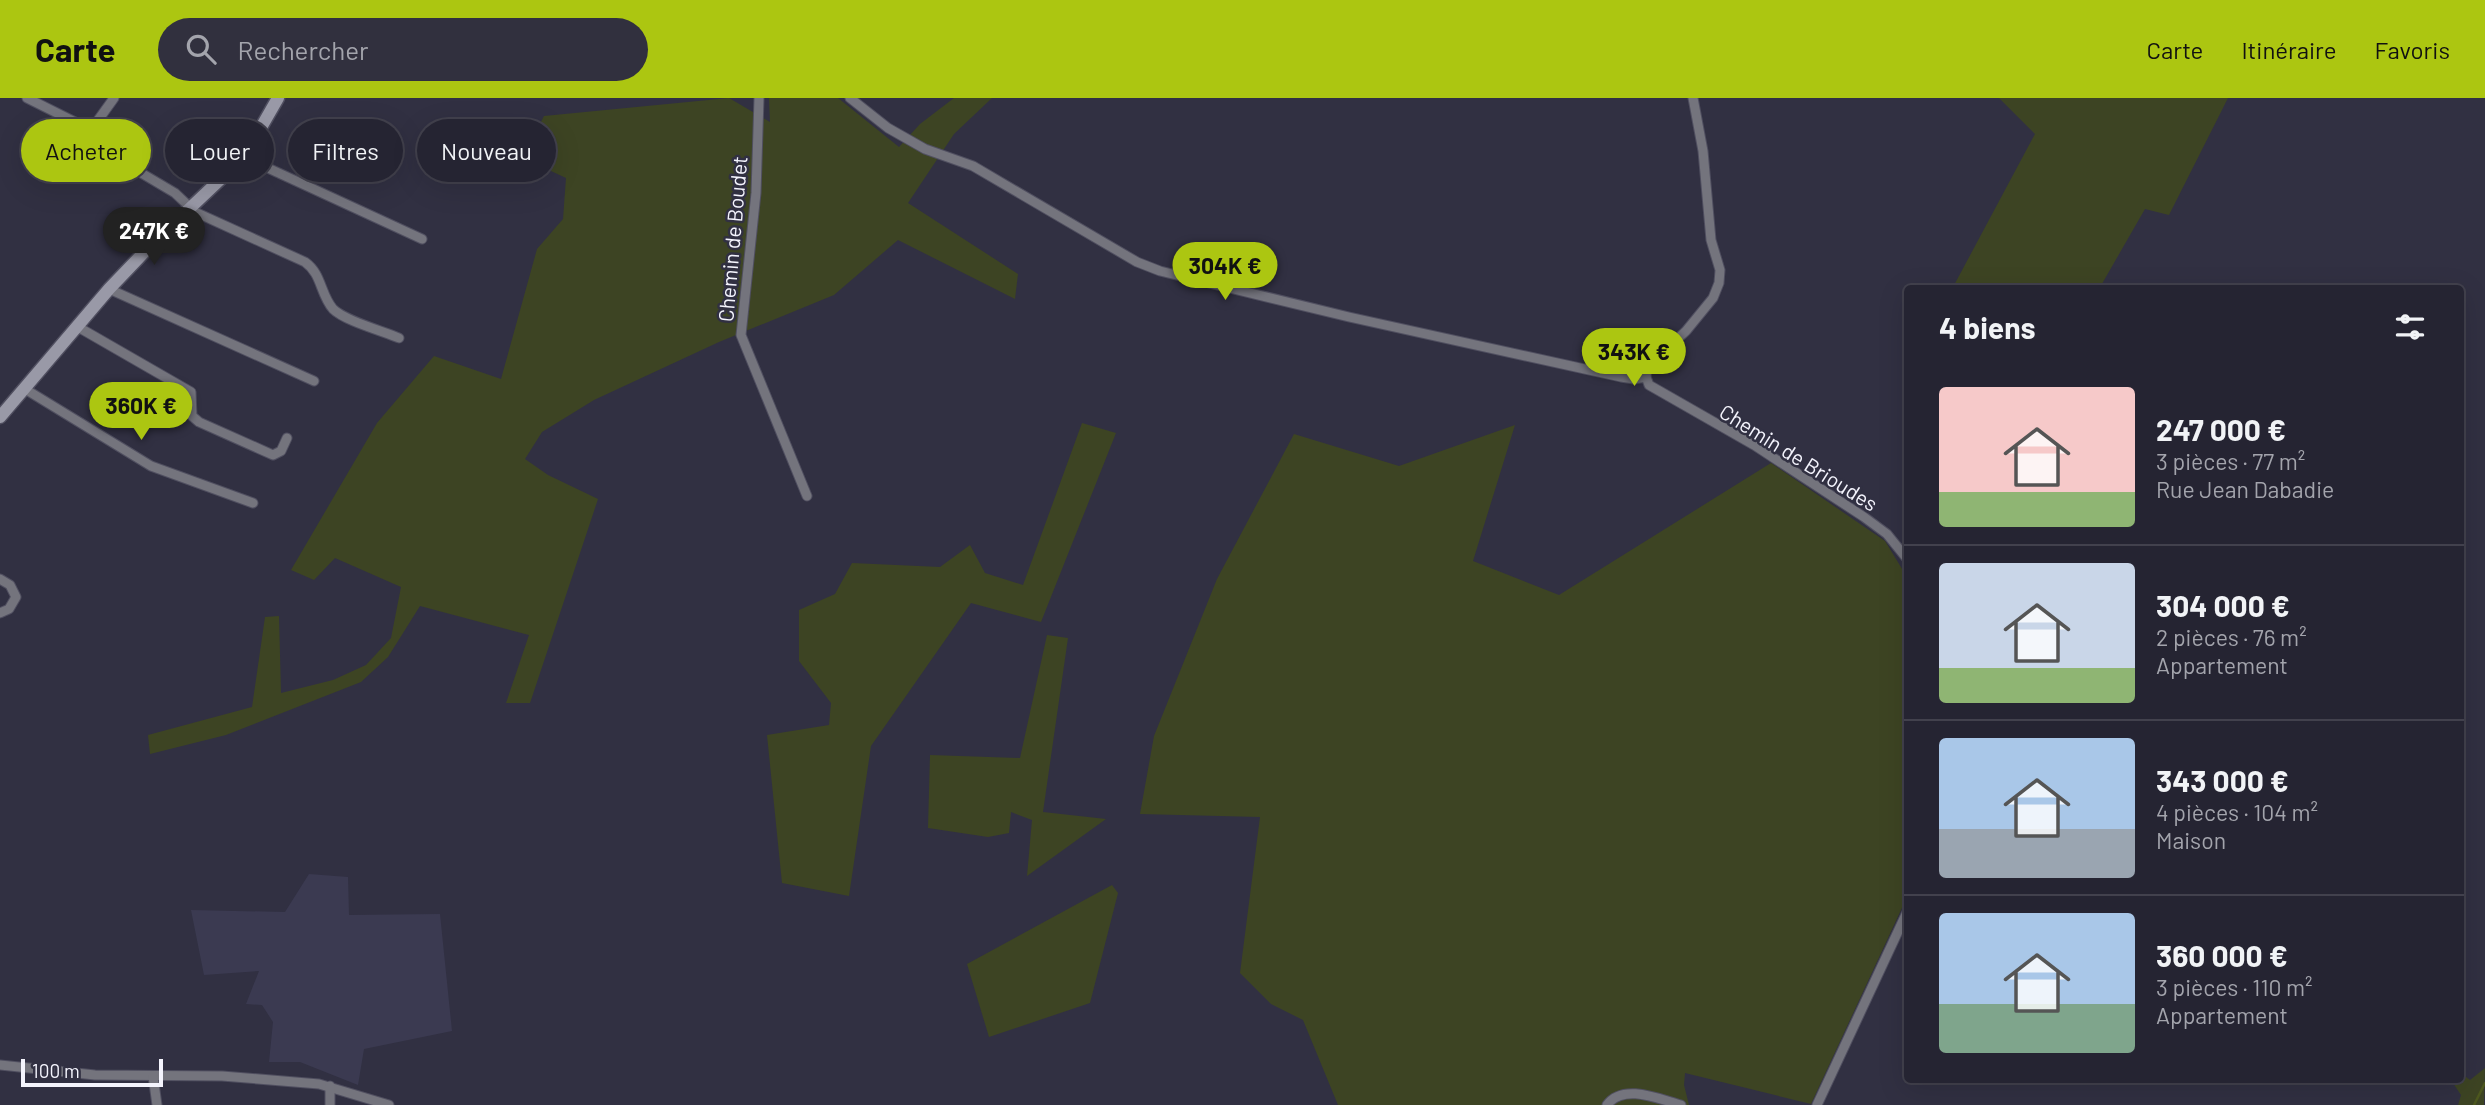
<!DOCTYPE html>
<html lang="fr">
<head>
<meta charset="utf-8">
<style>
  :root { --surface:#252432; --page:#31303e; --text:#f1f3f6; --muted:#a3a4ac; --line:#42414d; --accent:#acc611 }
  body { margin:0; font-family:Barlow,sans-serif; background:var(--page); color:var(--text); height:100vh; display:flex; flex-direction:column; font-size:26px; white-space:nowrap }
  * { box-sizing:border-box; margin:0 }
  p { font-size:23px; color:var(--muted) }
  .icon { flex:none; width:38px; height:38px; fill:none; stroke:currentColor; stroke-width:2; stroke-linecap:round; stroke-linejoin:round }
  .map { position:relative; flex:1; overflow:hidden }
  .sheet { position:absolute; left:1904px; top:187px; width:560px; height:798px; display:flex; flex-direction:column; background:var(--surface); border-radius:7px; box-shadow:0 7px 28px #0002,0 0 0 2px var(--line) }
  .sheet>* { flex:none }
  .top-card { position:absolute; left:21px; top:21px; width:665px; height:63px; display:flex; gap:14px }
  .scale { position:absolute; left:21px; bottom:18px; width:142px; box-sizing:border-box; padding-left:7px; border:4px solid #f4f4fd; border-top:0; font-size:19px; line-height:24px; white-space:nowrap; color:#f4f4fd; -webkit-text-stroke:5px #313042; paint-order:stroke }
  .price { position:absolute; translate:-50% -60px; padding:0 16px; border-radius:24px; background:var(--accent); color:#111; font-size:23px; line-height:46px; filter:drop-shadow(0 2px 4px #0008) }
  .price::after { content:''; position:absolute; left:50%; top:42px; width:21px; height:16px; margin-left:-10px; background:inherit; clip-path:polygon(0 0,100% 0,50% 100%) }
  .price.current { background:#222; color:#fff }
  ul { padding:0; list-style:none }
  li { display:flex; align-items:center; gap:21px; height:175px; padding:0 35px }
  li+li { border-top:2px solid var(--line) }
  li span { display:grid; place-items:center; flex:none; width:196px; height:140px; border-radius:7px; color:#555 }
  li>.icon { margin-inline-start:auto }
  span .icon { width:84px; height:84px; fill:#fffc; stroke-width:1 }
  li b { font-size:30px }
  h2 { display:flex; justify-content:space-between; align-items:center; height:84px; padding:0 35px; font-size:30px }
  .tag { padding:0 24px; border-radius:32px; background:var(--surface); box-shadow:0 7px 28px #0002,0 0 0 2px var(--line); font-size:24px; line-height:63px }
  .tag.current { background:var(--accent); color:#111 }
  header { display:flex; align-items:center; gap:42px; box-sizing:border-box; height:98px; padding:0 35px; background:var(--accent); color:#111 }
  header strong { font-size:33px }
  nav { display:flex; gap:38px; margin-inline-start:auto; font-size:24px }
  .search { width:490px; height:63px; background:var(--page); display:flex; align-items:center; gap:18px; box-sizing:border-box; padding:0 24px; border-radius:38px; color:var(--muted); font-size:26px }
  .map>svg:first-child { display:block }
  .built { fill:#3b3a51 }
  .green { fill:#3d4423 }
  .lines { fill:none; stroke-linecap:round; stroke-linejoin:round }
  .stream { stroke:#4d581f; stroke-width:2.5 }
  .street-casing { stroke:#504f60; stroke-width:11 }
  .secondary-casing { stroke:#504f60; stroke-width:15 }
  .street { stroke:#74747d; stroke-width:9 }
  .secondary { stroke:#9999a7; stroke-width:12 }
  .labels { text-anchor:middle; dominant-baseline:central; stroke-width:5; stroke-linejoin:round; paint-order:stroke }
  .street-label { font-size:21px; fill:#f4f4fd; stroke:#313042 }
</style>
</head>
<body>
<header>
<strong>Carte</strong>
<div class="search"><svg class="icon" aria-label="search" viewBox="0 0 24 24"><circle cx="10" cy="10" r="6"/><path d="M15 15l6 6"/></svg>Rechercher</div>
<nav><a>Carte</a><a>Itinéraire</a><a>Favoris</a></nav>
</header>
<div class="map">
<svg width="2485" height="1007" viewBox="0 0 2485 1007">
  <rect width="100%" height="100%" fill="#313042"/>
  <path class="built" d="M309,776L348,779L349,817L440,816L452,933L364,951L358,987L300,964H269L273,924L262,907L246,906L259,873L204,877L191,812L285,814Z"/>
  <g class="green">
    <path d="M729,0L770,24L769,0H838L899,49L920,26L954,0H992L954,36L908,105L1018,176L1015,201L898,142L834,197L719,244L594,302L542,334L525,361L548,377L598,401L530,605H506L529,537L420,508L388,559L361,584L226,637L150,656L148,637L252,609L265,519L279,518L281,595L333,582L366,567L391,540L401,489L335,460L314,482L291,472L377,325L434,258L501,281L537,151L563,121L566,80L523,60L544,18Z"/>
    <path d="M1999,0H2228L2169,117L2145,111L2099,191H1952L2035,36Z"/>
    <path d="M1082,325L1116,335L1041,524L971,505L871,648L849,798L782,785L767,637L829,627L831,605L799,563V512L835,496L852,465L940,469L970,447L985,475L1023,487Z"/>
    <path d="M1515,327L1473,463L1559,497L1771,365L1885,443L1907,479V799L1811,1006L1685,975L1684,987L1689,1007H1338L1303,922L1271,906L1240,875L1260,719L1140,716L1154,638L1217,481L1294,336L1399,368Z"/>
    <path d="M1047,537L1068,540L1043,714L1106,721L1027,778L1032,722L1011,714L1009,735L988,739L928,730L930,657L1020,660Z"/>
    <path d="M1112,787L1118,795L1090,905L989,939L967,866Z"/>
    <path d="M2485,970L2484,1007H2458L2461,997L2451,982H2460L2461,975L2470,982Z"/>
  </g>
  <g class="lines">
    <path class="stream" d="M2474,1007L2485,985"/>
    <defs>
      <g id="street">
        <path d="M27,0L91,32L126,66L175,95L195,114L305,164C322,176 320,196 333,211C345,223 383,233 399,240"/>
        <path d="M759,0L756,95L741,237L807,398"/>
        <path d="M850,0L888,30L925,51L973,68L1137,164L1160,173L1349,219L1621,279L1634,281L1646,279"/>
        <path d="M1693,0L1703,53L1711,142L1720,172L1719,185L1713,200L1686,233L1647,269L1646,279L1649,287L1754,347L1864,419L1887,436L1908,462"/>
        <path d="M91,32L114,0"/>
        <path d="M244,59L422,141"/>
        <path d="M109,191L314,283"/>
        <path d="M78,229L191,294L192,318L199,324L273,357L281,353L287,340"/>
        <path d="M25,291L151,368L253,405"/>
        <path d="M0,481L10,487L16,499L9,511L0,515"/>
        <path d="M0,967L95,977L222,978L319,986L389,1007"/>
        <path d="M153,978L157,1007"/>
        <path d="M330,1007V988"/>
        <path d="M1607,1007C1623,985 1659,1001 1681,1007"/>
        <path d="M1817,1007L1908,812"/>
      </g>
      <path id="secondary" d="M0,319L109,191L151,147L244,59L278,0"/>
    </defs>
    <use href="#street" class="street-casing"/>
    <use href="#secondary" class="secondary-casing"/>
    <use href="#street" class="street"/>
    <use href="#secondary" class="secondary"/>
  </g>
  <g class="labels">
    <g class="street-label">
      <text transform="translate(732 141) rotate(-85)">Chemin de Boudet</text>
      <text transform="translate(1799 359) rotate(32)">Chemin de Brioudes</text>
    </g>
  </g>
</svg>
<div class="scale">100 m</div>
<b class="price current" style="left:154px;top:169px">247K €</b>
<b class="price" style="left:1225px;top:204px">304K €</b>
<b class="price" style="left:1634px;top:290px">343K €</b>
<b class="price" style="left:141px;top:344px">360K €</b>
<div class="top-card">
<a class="tag current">Acheter</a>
<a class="tag">Louer</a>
<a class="tag">Filtres</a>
<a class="tag">Nouveau</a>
</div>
<section class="sheet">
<h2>4 biens<svg class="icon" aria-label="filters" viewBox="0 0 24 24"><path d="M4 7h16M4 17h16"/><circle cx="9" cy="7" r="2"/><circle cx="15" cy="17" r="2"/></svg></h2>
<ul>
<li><span style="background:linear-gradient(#f6c9c9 75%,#8fb573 0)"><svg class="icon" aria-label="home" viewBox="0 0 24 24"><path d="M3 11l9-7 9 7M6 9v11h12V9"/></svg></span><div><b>247 000 €</b><p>3 pièces · 77 m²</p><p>Rue Jean Dabadie</p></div></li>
<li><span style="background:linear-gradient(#c9d6e8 75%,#8fb573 0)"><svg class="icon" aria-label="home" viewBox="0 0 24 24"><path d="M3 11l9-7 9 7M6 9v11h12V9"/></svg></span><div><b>304 000 €</b><p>2 pièces · 76 m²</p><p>Appartement</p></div></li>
<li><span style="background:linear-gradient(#a9c7e8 65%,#9aa5b1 0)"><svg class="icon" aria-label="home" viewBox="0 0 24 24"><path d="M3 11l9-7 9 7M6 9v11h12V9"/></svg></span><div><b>343 000 €</b><p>4 pièces · 104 m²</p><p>Maison</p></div></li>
<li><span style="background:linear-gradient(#a9c7e8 65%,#7fa58c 0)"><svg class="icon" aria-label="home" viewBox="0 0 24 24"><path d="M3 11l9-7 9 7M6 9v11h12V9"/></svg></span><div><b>360 000 €</b><p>3 pièces · 110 m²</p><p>Appartement</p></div></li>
</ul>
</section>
</div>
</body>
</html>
